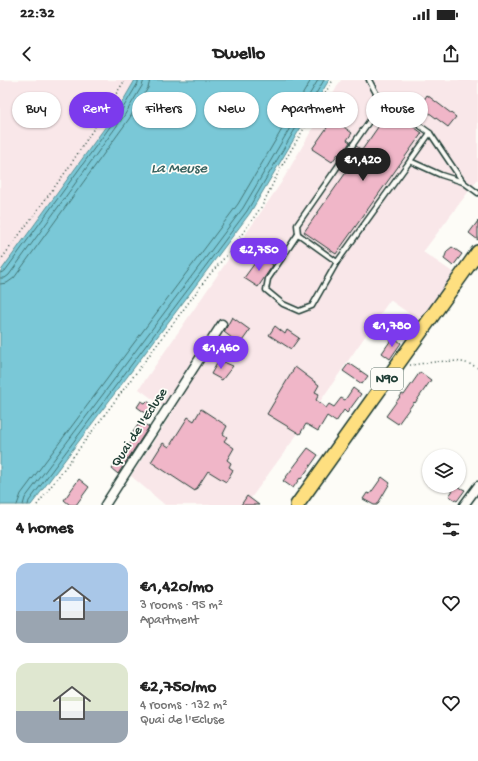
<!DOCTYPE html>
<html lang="en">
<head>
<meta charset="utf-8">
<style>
  :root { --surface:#fff; --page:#f6f6f6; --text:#222; --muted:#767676; --accent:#7c3aed }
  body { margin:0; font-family:"Gochi Hand",sans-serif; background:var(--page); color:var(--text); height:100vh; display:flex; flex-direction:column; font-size:15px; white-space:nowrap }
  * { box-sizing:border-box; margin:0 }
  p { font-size:13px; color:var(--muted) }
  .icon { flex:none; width:22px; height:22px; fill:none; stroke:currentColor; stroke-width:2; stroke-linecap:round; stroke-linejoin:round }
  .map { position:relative; height:425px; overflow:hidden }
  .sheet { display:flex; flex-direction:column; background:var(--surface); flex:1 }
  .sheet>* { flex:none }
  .hud { position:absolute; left:12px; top:12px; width:454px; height:36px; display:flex; gap:8px }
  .fabs { position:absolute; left:422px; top:369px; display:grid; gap:8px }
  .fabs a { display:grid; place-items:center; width:44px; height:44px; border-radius:50%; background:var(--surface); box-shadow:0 1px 3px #0004; font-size:20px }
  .price { position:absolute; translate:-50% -34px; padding:0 9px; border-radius:14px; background:var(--accent); color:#fff; font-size:13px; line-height:26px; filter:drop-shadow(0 1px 2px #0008) }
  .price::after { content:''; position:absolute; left:50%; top:24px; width:12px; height:9px; margin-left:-6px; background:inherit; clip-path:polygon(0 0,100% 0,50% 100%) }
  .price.active { background:#222; color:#fff }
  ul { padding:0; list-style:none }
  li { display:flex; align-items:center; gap:12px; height:100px; padding:0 16px }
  li span { display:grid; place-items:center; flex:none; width:112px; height:80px; border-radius:12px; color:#555 }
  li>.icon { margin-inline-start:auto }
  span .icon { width:48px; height:48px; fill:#fffc; stroke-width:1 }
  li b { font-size:17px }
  h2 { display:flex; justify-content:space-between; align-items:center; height:48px; padding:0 16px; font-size:17px }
  .chip { padding:0 14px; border-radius:18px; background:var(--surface); box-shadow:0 1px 3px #0004; font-size:14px; line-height:36px }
  .chip.active { background:var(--accent); color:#fff }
  .status { display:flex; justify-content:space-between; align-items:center; height:28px; padding:0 20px; background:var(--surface); direction:ltr }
  .status svg { height:11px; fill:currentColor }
  header { display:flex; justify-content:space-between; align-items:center; height:52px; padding:0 16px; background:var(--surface); font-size:18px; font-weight:700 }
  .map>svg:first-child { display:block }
  .built { fill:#f9e7e9 }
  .water { fill:#7ac8d7; stroke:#569096 }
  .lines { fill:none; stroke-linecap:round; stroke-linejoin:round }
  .shore { stroke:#437575; stroke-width:1 }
  .building { fill:#f0b6c8; stroke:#1f3d34 }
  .lane-casing { stroke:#1f3d34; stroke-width:7 }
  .street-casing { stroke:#1f3d34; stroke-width:11 }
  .primary-casing { stroke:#1f3d34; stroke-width:16 }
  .path { stroke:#1f3d34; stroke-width:1.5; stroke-dasharray:1 3; stroke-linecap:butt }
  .lane { stroke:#fdfcf7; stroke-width:4 }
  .street { stroke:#fdfcf7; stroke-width:8 }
  .primary { stroke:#fedf80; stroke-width:13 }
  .labels { text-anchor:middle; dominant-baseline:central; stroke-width:3.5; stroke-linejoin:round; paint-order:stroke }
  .shield { fill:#fdfcf7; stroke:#62766e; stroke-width:1 }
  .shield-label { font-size:13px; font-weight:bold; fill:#1f3d34 }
  .street-label { font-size:14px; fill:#1f3d34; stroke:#fdfcf7 }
  .water-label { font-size:15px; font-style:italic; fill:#36605d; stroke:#fdfcf7 }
</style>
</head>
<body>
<div class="status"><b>22:32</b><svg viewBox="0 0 49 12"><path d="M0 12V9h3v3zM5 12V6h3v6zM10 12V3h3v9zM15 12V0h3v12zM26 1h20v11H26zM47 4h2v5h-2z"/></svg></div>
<header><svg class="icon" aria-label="back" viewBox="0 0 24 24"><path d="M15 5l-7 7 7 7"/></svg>Dwello<svg class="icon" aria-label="share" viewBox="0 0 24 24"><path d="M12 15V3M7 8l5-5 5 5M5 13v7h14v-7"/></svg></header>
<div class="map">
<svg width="478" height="425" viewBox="0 0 478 425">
  <rect width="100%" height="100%" fill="#fdfcf7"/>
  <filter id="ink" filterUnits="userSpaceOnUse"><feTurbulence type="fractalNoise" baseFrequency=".025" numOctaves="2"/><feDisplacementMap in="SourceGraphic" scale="8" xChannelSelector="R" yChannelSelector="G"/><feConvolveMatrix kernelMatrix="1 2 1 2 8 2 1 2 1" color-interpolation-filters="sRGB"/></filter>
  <g filter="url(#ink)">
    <g class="built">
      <path d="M0,0H135L117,31L0,192Z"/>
      <path d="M341,0H478V99L423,172L454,193L421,242L390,220L299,352L246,425H165L131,396L172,333L139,309L281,103Z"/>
    </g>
    <path class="water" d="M135,0H329L250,133L31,425H0V192L117,31Z"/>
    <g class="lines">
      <g class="shore">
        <path d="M0,193L5,191L120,33L138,3V0"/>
        <path d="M0,198H5L9,195L124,36L142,6L144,0"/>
        <path d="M0,204L7,203L14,198L129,39L148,8L150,0"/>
        <path d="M17,425L21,414L238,124L311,0"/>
        <path d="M23,425L25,418L243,128L318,0"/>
        <path d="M28,425L29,421L247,131L324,0"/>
      </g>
    </g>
    <g class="building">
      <path d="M427,15L456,37L448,47L420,26Z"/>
      <path d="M390,30L422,53L336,174L304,152L352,84L347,80L356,66L362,70Z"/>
      <path d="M333,39L352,53L347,60L350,62L341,76L338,74L332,82L312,69Z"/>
      <path d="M478,141V160L469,153Z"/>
      <path d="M452,167L462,174L453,186L444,179L447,171Z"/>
      <path d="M260,176L273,185L258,207L244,198Z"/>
      <path d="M232,237L250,250L240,264L224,252Z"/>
      <path d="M398,239L407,245L403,251L393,245Z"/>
      <path d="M275,246L285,254L287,250L299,258L291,269L269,255Z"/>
      <path d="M393,257L401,263L390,279L382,273Z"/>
      <path d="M219,280L233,286L222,300L211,294Z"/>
      <path d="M349,283L368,296L362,304L343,291Z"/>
      <path d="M295,287L319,305L315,312L319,314L316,320L326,328L329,324L334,327L341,318L345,320L353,308L361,314L347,333L344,330L336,342L327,336L318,351L306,344L300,354L267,334Z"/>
      <path d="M420,292L431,300L415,323L414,322L398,344L386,336L402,314L404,315Z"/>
      <path d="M141,321L145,323L147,321L157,328L151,337L137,327Z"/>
      <path d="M201,329L227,346L223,354L227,357L224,361L234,368L227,380L231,383L229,387L233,390L226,402L208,391L195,411L151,382L163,363L169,367L188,337L194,341Z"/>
      <path d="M143,343L149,347L118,394L112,389L134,358L131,355L138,345L140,346Z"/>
      <path d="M308,368L318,375L301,399L300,398L293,408L283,401Z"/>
      <path d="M382,397L390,403L377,425H374L363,419L367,413L370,414Z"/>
      <path d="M79,399L89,407L76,425H70L64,420Z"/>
      <path d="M456,406L465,410L457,421L449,416Z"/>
      <path d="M247,416L259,425H241Z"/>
    </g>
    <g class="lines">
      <defs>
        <g id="lane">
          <path d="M369,0L377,15L430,53L463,102L478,113"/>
          <path d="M384,20L297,145L298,154L337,182L410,81"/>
          <path d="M430,53L410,81L441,95L463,102"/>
          <path d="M298,154L268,199L266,210L283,224L299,231L312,226L337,182"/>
        </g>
        <g id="street">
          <path d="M105,425L222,244"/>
          <path d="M464,425L478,406"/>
        </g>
        <path id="primary" d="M297,425L478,172"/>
      </defs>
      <use href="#lane" class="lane-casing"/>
      <use href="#street" class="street-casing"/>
      <use href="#primary" class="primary-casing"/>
      <g class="path">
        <path d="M0,181L67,90L125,0"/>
        <path d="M410,285C431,283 459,276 478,288"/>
        <path d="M37,425L210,194L227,175L262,126L281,87L333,0"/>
      </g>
      <use href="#lane" class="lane"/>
      <use href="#street" class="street"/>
      <use href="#primary" class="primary"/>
    </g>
  </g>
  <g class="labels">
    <rect class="shield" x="371" y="288" width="32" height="22" rx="3"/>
    <g class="shield-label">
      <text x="387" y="299">N90</text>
    </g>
    <g class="street-label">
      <text transform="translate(140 348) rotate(-57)">Quai de l'Ecluse</text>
    </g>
    <g class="water-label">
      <text x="179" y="89">La Meuse</text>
    </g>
  </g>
</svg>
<div class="fabs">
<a><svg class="icon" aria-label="layers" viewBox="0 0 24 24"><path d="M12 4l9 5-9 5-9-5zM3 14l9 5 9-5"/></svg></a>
</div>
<b class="price active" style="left:363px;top:102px">€1,420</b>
<b class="price" style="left:259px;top:192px">€2,750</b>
<b class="price" style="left:392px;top:268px">€1,780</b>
<b class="price" style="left:221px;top:290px">€1,460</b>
<div class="hud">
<a class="chip">Buy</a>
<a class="chip active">Rent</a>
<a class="chip">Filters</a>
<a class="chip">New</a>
<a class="chip">Apartment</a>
<a class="chip">House</a>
</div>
</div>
<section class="sheet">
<h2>4 homes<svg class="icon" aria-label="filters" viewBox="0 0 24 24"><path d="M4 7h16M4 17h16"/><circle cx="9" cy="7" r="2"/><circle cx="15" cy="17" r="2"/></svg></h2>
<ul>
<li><span style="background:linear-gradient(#a9c7e8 60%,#9aa5b1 0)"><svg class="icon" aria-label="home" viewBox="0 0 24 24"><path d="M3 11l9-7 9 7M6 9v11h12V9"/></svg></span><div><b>€1,420/mo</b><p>3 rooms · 95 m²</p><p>Apartment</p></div><svg class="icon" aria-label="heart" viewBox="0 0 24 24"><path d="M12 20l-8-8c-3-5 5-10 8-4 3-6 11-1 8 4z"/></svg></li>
<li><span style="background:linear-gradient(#dfe7d0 60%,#9aa5b1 0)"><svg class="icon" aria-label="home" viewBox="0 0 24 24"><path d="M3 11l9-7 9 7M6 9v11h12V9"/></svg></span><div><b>€2,750/mo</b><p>4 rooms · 132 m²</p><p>Quai de l'Ecluse</p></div><svg class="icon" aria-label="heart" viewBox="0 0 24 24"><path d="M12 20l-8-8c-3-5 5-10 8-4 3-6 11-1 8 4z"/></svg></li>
</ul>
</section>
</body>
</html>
